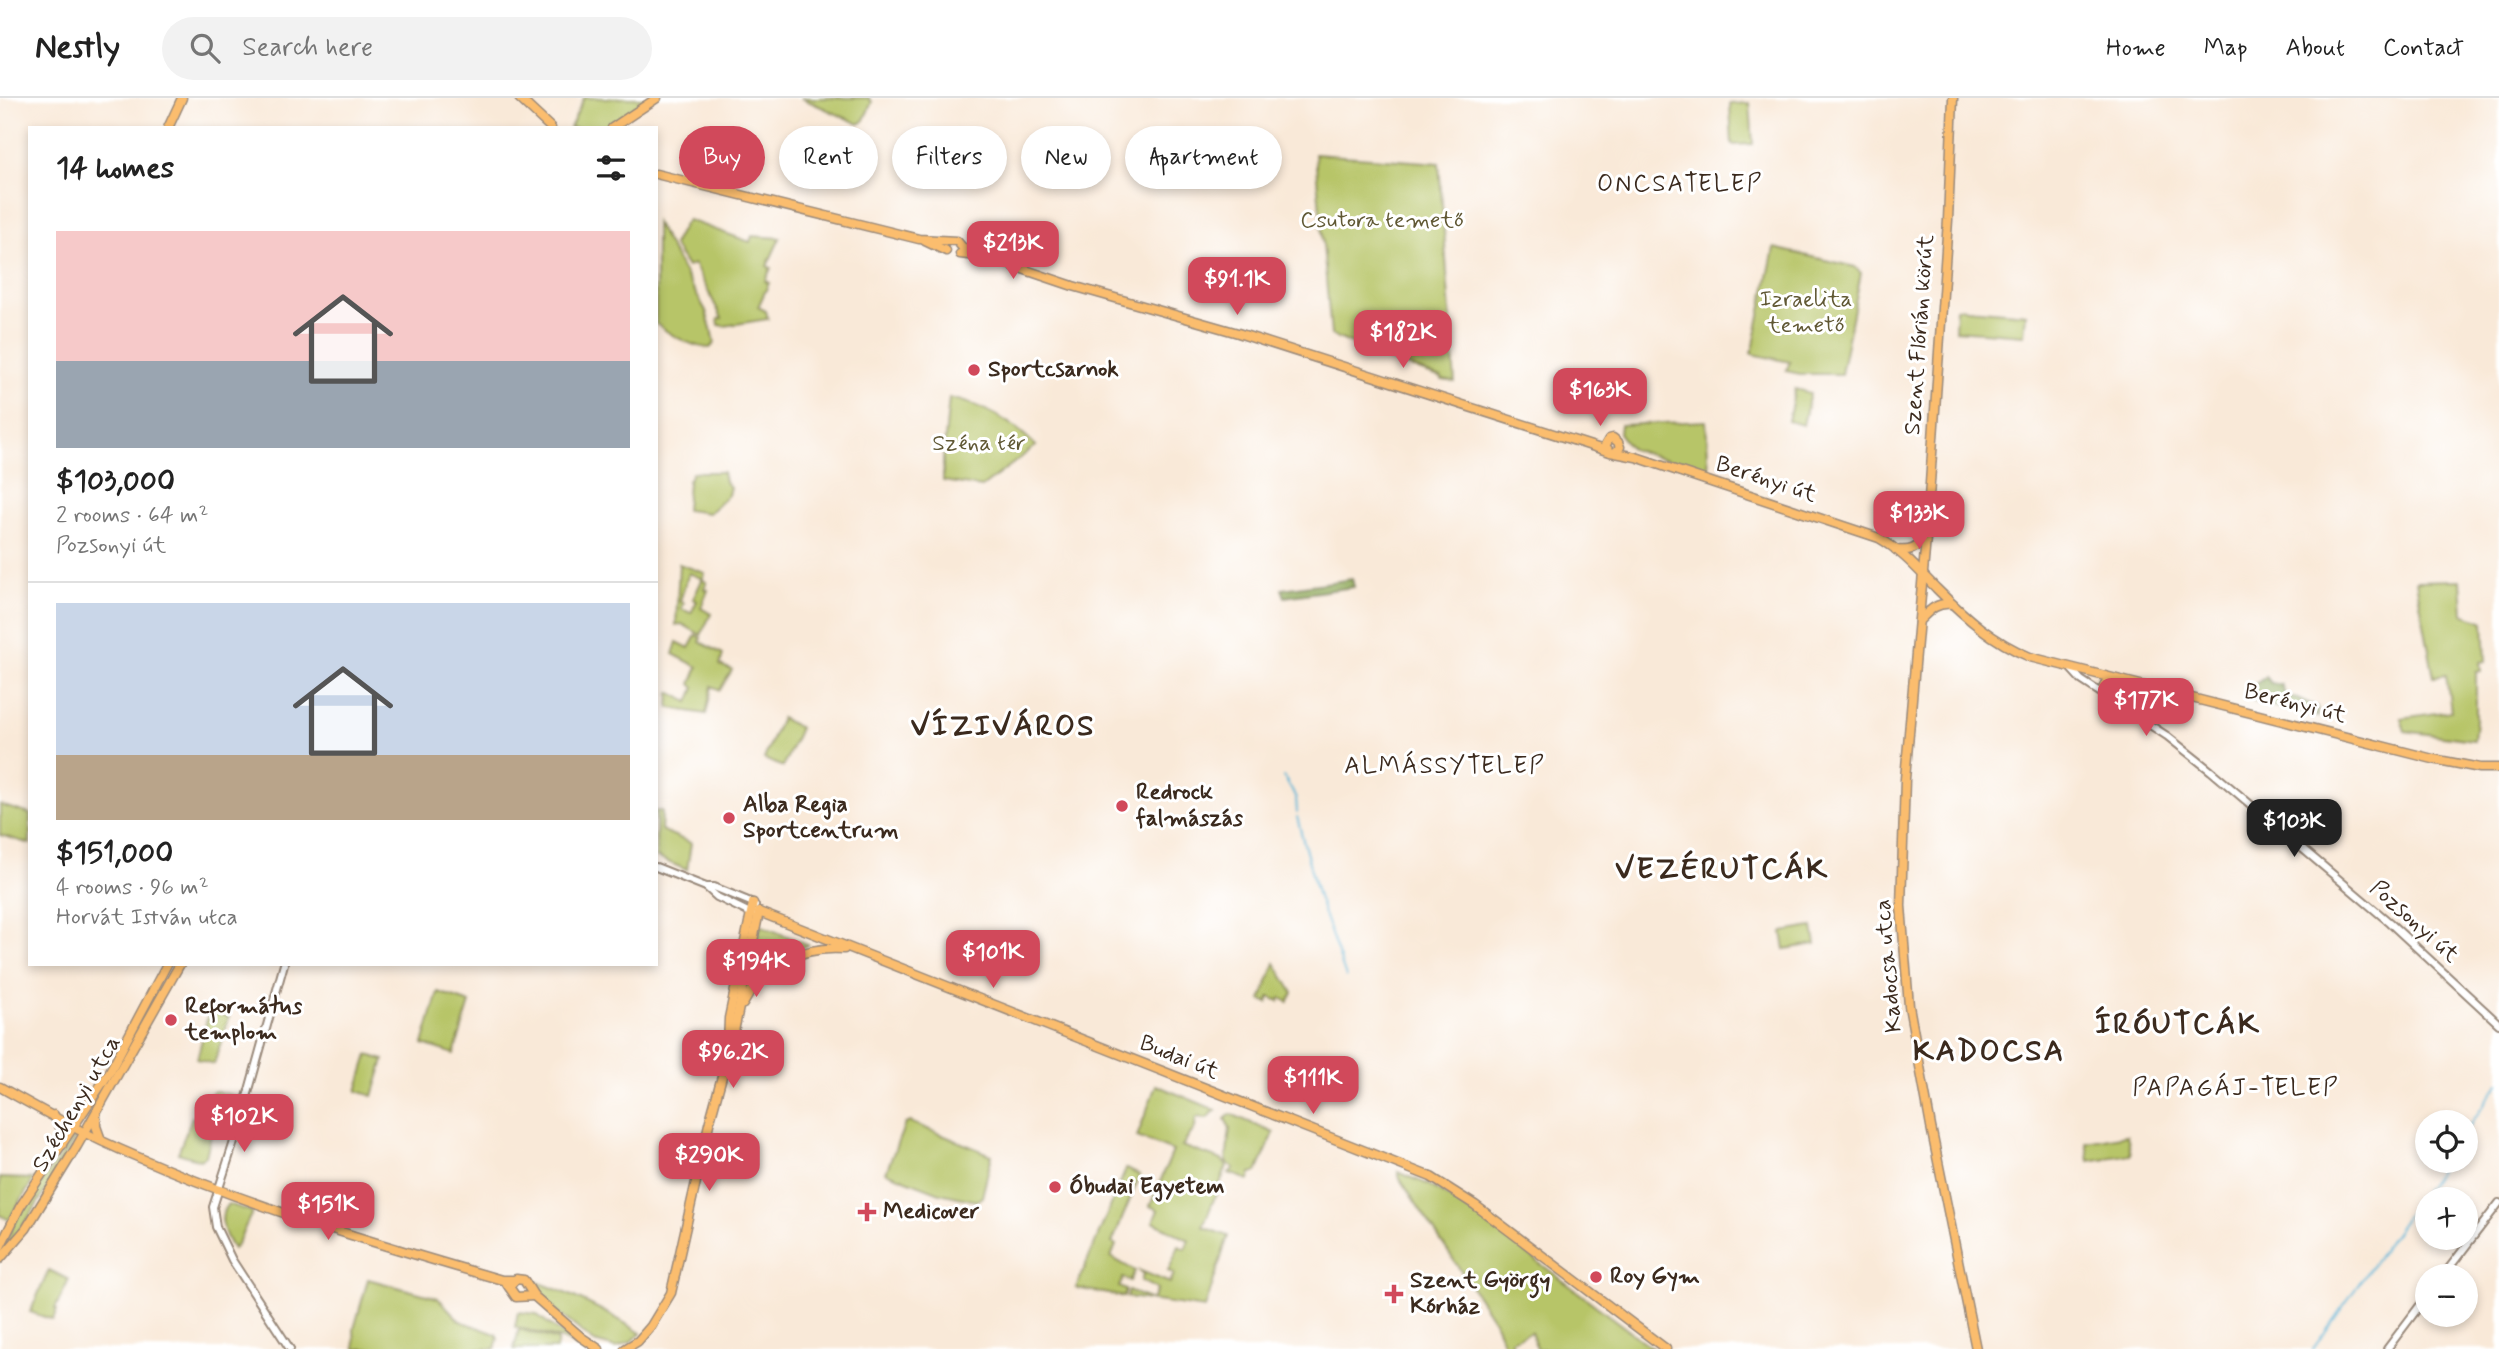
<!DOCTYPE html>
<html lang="en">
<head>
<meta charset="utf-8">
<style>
  :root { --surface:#fff; --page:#f2f2f2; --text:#222; --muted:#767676; --line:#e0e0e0; --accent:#d1495b }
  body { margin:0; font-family:Mynerve,sans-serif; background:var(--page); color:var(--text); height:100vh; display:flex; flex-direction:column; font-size:26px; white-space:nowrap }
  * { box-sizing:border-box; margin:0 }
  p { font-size:23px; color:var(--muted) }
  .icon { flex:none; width:38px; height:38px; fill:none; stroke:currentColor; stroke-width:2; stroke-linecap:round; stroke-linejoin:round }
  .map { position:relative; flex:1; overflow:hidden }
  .panel { position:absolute; left:28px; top:28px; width:630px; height:840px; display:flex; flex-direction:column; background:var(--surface); border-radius:0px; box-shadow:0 4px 10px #0003 }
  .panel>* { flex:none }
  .top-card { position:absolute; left:679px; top:28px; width:665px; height:63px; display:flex; gap:14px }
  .controls { position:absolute; left:2415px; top:1012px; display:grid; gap:14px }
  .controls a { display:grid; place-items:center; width:63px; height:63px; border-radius:50%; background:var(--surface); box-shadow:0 4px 10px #0003; font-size:35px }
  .price { position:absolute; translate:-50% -60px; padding:0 16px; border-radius:14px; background:var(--accent); color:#fff; font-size:23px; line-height:46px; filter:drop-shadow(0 2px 4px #0008) }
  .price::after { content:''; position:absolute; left:50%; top:42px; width:21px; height:16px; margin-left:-10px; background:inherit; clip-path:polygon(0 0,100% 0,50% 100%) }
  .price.on { background:#222; color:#fff }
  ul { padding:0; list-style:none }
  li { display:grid; align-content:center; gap:14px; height:371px; padding:0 28px }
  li+li { border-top:2px solid var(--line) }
  li span { display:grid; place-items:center; height:217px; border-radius:0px; color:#555 }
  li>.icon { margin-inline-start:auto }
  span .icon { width:126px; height:126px; fill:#fffc; stroke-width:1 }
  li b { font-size:30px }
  h2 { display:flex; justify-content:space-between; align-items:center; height:84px; padding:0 28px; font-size:30px }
  .pill { padding:0 24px; border-radius:32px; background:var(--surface); box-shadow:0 4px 10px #0003; font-size:24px; line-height:63px }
  .pill.on { background:var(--accent); color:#fff }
  header { display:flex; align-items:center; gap:42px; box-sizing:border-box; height:98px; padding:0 35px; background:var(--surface); border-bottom:2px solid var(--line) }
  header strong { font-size:33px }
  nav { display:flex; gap:38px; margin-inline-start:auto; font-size:24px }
  .search { width:490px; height:63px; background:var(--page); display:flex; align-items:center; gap:18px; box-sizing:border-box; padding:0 24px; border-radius:38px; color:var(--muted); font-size:26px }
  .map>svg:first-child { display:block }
  .green { fill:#b7c567; stroke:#797842; stroke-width:2 }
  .forest { fill:#91aa5c; stroke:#666a3d; stroke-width:2 }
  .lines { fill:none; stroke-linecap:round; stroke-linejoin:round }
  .stream { stroke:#59b4d7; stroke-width:2 }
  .minor-casing { stroke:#9a8a7b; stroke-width:10 }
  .major-casing { stroke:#9a8a7b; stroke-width:11 }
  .minor { stroke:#fff; stroke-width:6 }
  .major { stroke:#fbbd6e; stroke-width:8 }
  .poi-dot { fill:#d1495b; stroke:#fff; stroke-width:2.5 }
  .labels { text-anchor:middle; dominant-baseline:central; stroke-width:6; stroke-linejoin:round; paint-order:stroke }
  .park-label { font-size:23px; fill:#605834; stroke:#fff }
  .street-label { font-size:23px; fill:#3b2a1e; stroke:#fff }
  .poi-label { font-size:23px; font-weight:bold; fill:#3b2a1e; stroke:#fff; text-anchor:start }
  .neighbourhood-label { font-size:24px; letter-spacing:2px; fill:#3b2a1e; stroke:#fff }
  .district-label { font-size:30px; font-weight:bold; letter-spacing:2px; fill:#3b2a1e; stroke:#fff }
</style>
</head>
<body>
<header>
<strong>Nestly</strong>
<div class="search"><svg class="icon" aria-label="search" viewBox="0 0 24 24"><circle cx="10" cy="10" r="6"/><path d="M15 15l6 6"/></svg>Search here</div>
<nav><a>Home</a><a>Map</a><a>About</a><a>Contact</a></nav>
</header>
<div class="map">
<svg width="2499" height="1251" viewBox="0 0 2499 1251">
  <rect width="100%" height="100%" fill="#fff"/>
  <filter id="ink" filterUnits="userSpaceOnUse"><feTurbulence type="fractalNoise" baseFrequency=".0143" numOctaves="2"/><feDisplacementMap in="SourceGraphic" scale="14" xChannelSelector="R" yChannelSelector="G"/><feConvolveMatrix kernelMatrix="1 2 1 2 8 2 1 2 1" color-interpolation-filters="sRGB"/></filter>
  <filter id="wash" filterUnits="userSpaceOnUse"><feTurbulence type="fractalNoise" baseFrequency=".00686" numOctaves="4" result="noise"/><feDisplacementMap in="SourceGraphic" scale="28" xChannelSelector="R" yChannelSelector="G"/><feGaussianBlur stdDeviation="1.57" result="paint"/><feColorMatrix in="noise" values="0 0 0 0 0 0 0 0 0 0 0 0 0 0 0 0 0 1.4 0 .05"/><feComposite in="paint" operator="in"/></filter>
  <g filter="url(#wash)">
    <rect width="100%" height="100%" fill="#f9e9d8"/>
    <g class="green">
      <path d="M584,0H649L615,22L607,30H570Z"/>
      <path d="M801,0H868L872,4L863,24L859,26Z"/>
      <path d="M1750,5L1753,46L1732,47L1730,6Z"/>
      <path d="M1315,56L1439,65L1455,284L1442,282V280L1395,264L1331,237Z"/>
      <path d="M688,122L750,144L752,138L780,140L767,168L771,170L765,183L769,185L758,209L766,213L768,221L724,228L719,227L718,221L722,220L694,166L687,169L673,147L684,126Z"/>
      <path d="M656,125L706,213L715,245L710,250C692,249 671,237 656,226Z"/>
      <path d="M1774,150L1855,169L1861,175L1841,276H1800L1786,273L1790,264L1752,256Z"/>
      <path d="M1956,210L2026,216L2024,237L1955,232Z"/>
      <path d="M1795,291L1810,295L1803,327L1788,323Z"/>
      <path d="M949,300C983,307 1012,323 1036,348L982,389L943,383V361Z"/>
      <path d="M1706,323L1709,374L1631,351L1619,335L1620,327Z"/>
      <path d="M696,374H723L725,384L730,389L728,397L709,415L686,412L688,383L692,375Z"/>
      <path d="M679,466L705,475L703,481L689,475L680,503L684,505L681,511L691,515L697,503L693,501L702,482L707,484L704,490L708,492L701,510L711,516L701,537L682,526L676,527Z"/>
      <path d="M2461,482L2463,516L2484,524L2486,563L2480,564L2481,573L2476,574V621L2474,642L2405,633L2401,620L2451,613L2446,577L2434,579L2416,483Z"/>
      <path d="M696,537L701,540L700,544L723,556L720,567L732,572L720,592L712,588L706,616L669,610L670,594L689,604L695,590L691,586L698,569L673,556L677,544L689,550Z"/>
      <path d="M781,620L800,630L783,669L764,661Z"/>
      <path d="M0,707L30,716V746L0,737Z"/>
      <path d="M656,713H662L661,732L691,745L687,772L656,759Z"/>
      <path d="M760,827L808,847L774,861L750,883Z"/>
      <path d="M1813,829L1816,846L1785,851L1782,834Z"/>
      <path d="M1275,865L1293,895L1288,904L1281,900L1279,903L1270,899L1268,905L1261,902Z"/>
      <path d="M438,894L470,905L454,956L423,946Z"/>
      <path d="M209,913L229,919L214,966L197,961Z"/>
      <path d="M368,957L384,962L373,998L357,993Z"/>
      <path d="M1156,987L1216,1012L1207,1020L1196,1019L1195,1030L1182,1048L1222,1062L1227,1068L1203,1129L1228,1138L1205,1210L1127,1199L1129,1193L1152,1202L1157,1191L1141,1183L1143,1176L1138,1172L1170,1185L1174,1176L1168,1173L1179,1148L1185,1151L1189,1142L1153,1124L1158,1112L1150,1108L1173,1053L1137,1039Z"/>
      <path d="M216,993L241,999L235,1021L207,1012C203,1004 208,995 216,993Z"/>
      <path d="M1231,1016L1274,1035L1257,1074L1251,1075L1249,1082L1229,1075L1234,1070L1226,1064L1230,1030L1225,1021Z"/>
      <path d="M192,1019L212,1033L206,1058L200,1062L178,1055Z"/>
      <path d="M910,1024L992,1057L982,1099L976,1103L940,1095L886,1074L905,1026Z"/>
      <path d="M2127,1037L2131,1056L2089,1063L2086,1044Z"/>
      <path d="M74,1039L76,1040C52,1078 35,1118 4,1150L17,1119Z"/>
      <path d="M1126,1071L1140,1077L1112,1145L1116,1147L1111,1159L1135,1173L1130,1183L1123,1180L1119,1189L1126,1192L1124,1199L1076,1190Z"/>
      <path d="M1398,1074L1427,1086L1471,1113L1653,1251H1537L1531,1234L1511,1242L1514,1251H1506L1494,1223L1400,1081Z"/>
      <path d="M0,1080L34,1081L9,1122L0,1117Z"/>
      <path d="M228,1106L253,1114C245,1125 241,1144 233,1151C225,1139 216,1118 228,1106Z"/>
      <path d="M49,1172L69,1182L55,1211L57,1212L53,1222L30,1214Z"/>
      <path d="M368,1181L438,1200L460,1223L496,1236L498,1240L495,1251H355L354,1231Z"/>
      <path d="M529,1181C569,1195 605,1212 641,1235L631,1244L616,1250L594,1244L533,1194Z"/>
      <path d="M518,1214L536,1216L582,1251L562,1241L515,1229Z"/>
      <path d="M519,1231L558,1242L556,1251H514Z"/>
    </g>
    <g class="forest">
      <path d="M1352,481L1354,489L1285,499L1282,491Z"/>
      <path d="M2266,579L2271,585L2281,587L2286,598L2297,600L2317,609L2318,619L2255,604L2253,598L2255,586Z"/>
    </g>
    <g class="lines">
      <g class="stream">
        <path d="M1284,679L1296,700L1297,714"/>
        <path d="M1297,719L1318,799L1346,879"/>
        <path d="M2466,1033L2499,985"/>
        <path d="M2313,1251L2446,1062"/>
      </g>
    </g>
  </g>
  <g filter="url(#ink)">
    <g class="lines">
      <defs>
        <g id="minor">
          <path d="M2071,571L2081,582L2167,638L2211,673L2389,824L2499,926"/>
          <path d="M656,769L706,789H714L753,805L755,808"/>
          <path d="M706,789L717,799L750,815H755"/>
          <path d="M284,866L239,1028L213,1109L216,1129L232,1162L290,1251"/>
          <path d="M2443,1178L2499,1105"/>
          <path d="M2387,1251L2427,1198"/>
        </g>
        <g id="major">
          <path d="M519,0L551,30"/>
          <path d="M1953,0L1948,122L1927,429L1905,681L1901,808L1909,908L1931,1029L1976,1251"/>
          <path d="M168,30L182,0"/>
          <path d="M612,30L657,0"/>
          <path d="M656,76L919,141L957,143L962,149L990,160L1073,188L1238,235L1607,353"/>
          <path d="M925,143L946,153"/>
          <path d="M960,156L977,158"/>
          <path d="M1616,354L1620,349L1618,344L1613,340L1609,341L1605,348L1610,354L1636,359L1879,440C1902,453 1919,473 1937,491C1965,519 1993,544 2030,559L2433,661L2480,670H2499"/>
          <path d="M1896,452C1910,453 1918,452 1923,438"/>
          <path d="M1919,523C1929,513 1936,504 1952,506"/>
          <path d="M2124,584C2120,597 2120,601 2128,613"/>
          <path d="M2107,599L2103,591L2108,580"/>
          <path d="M743,906C765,866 799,848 844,851"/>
          <path d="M728,946L729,920L753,805"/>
          <path d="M0,989C43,1013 87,1038 133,1057C252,1109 377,1146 502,1182H513"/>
          <path d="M96,1016V1028L101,1042"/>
          <path d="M54,1017L62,1033V1047"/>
          <path d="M0,1149L20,1109L109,975L167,866"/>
          <path d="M0,1161L26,1131L77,1048L180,866"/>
          <path d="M507,1186L516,1199L534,1198"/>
          <path d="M509,1189L516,1181L524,1182L534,1198L581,1239L599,1251"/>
          <path d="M625,1251L638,1243L651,1228L671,1195L709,1026L733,938L759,814L1431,1079L1475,1107L1666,1251"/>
        </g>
      </defs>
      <use href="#minor" class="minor-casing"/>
      <use href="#major" class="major-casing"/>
      <use href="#minor" class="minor"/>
      <use href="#major" class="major"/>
    </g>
  </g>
  <g class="poi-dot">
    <circle cx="974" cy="272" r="7"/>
    <circle cx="1122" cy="708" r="7"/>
    <circle cx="729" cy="720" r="7"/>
    <circle cx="171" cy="922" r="7"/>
    <circle cx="1055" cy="1089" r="7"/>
    <path d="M863.5 1103.5h7v7h7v7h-7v7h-7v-7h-7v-7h7z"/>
    <circle cx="1596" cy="1179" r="7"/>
    <path d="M1390.5 1185.5h7v7h7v7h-7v7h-7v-7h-7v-7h7z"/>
  </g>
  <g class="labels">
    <g class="park-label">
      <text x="1382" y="123">Csutora temető</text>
      <text x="1806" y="202">Izraelita<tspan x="1806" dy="26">temető</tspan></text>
      <text x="979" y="346">Széna tér</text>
    </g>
    <g class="street-label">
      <text transform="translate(1920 237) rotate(-86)">Szent Flórián körút</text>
      <text transform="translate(1766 382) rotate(18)">Berényi út</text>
      <text transform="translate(2295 606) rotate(14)">Berényi út</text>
      <text transform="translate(2414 824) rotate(42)">Pozsonyi út</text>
      <text transform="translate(1889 868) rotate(-95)">Kadocsa utca</text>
      <text transform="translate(1179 960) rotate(22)">Budai út</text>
      <text transform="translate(77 1006) rotate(-60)">Széchenyi utca</text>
    </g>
    <g class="poi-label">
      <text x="988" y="272">Sportcsarnok</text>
      <text x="1136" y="695">Redrock<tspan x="1136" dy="26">falmászás</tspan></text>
      <text x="743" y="707">Alba Regia<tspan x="743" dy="26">Sportcentrum</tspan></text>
      <text x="185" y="909">Református<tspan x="185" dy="26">templom</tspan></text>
      <text x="1069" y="1089">Óbudai Egyetem</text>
      <text x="883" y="1114">Medicover</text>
      <text x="1610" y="1179">Roy Gym</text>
      <text x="1410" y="1183">Szent György<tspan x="1410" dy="26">Kórház</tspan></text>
    </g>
    <g class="neighbourhood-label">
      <text x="1680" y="86">ONCSATELEP</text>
      <text x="1445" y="668">ALMÁSSYTELEP</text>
      <text x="2236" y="990">PAPAGÁJ-TELEP</text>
    </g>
    <g class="district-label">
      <text x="1003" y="628">VÍZIVÁROS</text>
      <text x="1722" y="771">VEZÉRUTCÁK</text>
      <text x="2178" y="926">ÍRÓUTCÁK</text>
      <text x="1989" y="953">KADOCSA</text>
    </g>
  </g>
</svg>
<div class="controls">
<a><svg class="icon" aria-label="locate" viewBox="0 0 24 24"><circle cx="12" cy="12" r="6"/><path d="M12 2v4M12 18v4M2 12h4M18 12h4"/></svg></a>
<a>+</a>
<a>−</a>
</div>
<b class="price" style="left:1013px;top:183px">$213K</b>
<b class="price" style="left:1237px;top:219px">$91.1K</b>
<b class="price" style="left:1403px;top:272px">$182K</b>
<b class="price" style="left:1600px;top:330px">$163K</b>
<b class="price" style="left:1919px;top:453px">$133K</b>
<b class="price" style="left:2146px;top:640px">$177K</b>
<b class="price on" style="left:2294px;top:761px">$103K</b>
<b class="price" style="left:993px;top:892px">$101K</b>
<b class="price" style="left:756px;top:901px">$194K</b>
<b class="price" style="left:733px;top:992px">$96.2K</b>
<b class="price" style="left:1313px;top:1018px">$111K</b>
<b class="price" style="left:244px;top:1056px">$102K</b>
<b class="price" style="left:709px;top:1095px">$290K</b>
<b class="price" style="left:328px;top:1144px">$151K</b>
<div class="top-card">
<a class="pill on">Buy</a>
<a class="pill">Rent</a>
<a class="pill">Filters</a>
<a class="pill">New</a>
<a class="pill">Apartment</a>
</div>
<section class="panel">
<h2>14 homes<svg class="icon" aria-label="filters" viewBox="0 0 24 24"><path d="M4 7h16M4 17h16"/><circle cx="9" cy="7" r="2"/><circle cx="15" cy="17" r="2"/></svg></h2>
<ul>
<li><span style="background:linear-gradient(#f6c9c9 60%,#9aa5b1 0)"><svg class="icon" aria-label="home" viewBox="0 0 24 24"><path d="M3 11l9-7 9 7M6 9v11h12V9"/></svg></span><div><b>$103,000</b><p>2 rooms · 64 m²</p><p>Pozsonyi út</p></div></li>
<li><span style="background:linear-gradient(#c9d6e8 70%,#b9a48a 0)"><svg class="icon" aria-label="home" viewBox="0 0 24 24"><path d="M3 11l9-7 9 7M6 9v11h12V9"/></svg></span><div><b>$151,000</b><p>4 rooms · 96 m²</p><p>Horvát István utca</p></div></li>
</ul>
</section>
</div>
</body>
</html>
